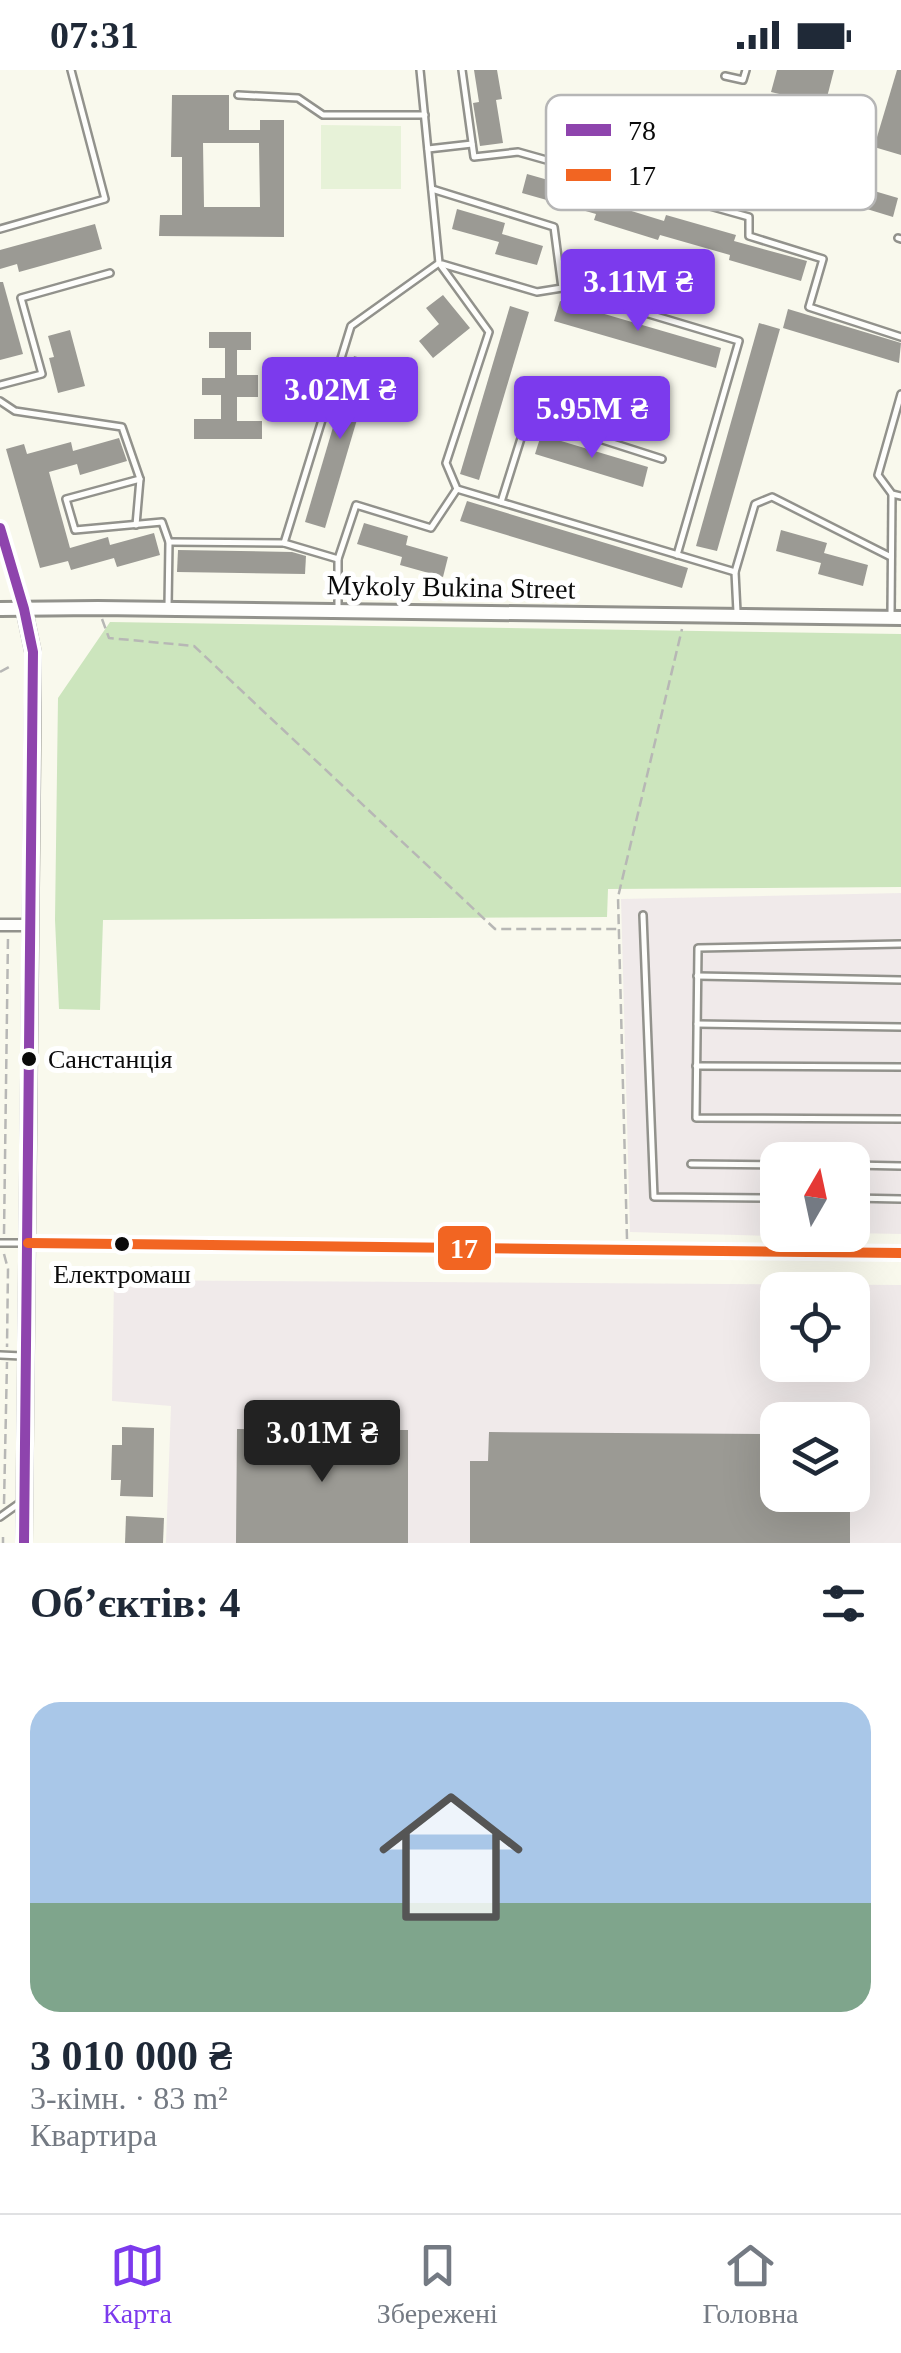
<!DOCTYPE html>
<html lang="uk">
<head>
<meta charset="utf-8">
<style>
  :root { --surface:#fff; --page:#f6f6f7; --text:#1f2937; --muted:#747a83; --line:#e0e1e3; --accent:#7c3aed }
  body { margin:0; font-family:Georgia,serif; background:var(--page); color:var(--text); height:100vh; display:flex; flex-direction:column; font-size:38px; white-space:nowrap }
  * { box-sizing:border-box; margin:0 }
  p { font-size:32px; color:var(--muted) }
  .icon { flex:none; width:55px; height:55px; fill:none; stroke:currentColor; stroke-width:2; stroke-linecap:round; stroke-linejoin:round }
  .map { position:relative; height:1473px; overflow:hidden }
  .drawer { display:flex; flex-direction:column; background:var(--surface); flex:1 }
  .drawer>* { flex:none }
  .needle { width:65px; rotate:9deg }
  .tools { position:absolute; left:760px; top:1072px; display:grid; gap:20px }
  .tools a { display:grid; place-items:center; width:110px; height:110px; border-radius:20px; background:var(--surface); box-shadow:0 10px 40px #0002; font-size:50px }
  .price { position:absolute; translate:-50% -85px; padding:0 22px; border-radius:10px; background:var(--accent); color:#fff; font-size:32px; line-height:65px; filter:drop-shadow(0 2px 5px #0008) }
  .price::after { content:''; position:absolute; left:50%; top:60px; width:30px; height:22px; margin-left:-15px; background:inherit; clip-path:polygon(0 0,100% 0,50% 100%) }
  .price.on { background:#222; color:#fff }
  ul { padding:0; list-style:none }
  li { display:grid; align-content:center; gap:20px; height:530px; padding:0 30px }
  li span { display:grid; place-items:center; height:310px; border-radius:30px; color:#555 }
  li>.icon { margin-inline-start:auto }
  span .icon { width:180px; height:180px; fill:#fffc; stroke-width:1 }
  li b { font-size:42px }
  h2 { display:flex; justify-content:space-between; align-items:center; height:120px; padding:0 30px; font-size:42px }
  .status { display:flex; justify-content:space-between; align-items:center; height:70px; padding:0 50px; background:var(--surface); direction:ltr }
  .status svg { height:28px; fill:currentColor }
  .menu { display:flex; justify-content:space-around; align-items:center; height:140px; border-top:2px solid var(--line); background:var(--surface); font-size:28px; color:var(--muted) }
  .menu a { display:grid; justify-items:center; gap:5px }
  .menu .on { color:var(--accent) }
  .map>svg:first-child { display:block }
  .industrial { fill:#f0eaea; fill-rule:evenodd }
  .forest { fill:#cce5bd }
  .pitch { fill:#e7f2d8 }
  .building { fill:#9b9a94; fill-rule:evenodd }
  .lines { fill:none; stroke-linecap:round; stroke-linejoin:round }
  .service-casing { stroke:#92928c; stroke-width:10 }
  .minor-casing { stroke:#92928c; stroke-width:15 }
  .tertiary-casing { stroke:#92928c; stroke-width:18 }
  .path { stroke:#b7b7b5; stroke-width:2.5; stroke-dasharray:10 5; stroke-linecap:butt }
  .service { stroke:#fefefc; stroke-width:5 }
  .minor { stroke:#fefefc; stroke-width:10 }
  .tertiary { stroke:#fefefc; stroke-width:12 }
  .bus-1-casing { stroke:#fff; stroke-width:18 }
  .bus-2-casing { stroke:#fff; stroke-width:18 }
  .bus-1 { stroke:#8e44ad; stroke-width:10 }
  .bus-2 { stroke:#f26522; stroke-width:10 }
  .bus-dot { fill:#0a0a0a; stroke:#fff; stroke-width:4 }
  .labels { text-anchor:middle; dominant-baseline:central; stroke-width:10; stroke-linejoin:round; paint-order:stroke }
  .bus-label { font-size:26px; fill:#0a0a0a; stroke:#fff; text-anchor:start }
  .street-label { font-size:28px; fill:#0a0a0a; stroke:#fff }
  .key { fill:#fff; stroke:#b6b6b6; stroke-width:2.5 }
  .key-label { font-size:28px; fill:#0a0a0a }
  .line-badge { stroke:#fff; stroke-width:4 }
  .badge-label { font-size:28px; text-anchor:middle; font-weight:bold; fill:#fff }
</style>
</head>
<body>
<div class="status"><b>07:31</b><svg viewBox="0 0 49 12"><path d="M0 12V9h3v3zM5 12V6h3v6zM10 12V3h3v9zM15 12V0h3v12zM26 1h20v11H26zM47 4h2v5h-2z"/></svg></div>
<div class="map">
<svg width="901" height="1473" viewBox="0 0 901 1473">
  <rect width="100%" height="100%" fill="#f9f9ed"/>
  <g class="industrial">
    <path d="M901,823V1164L853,1163L852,1090H778L777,1156L769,1166L630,1162L621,829Z"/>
    <path d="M114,1210L901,1215V1473H166L171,1336L112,1331ZM778,1220H852V1295H778ZM778,1350H852V1425H778Z"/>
  </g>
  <path class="forest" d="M110,552L901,564V817L608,819L607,847L103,850L100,940L59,939L55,850L58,628Z"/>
  <path class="pitch" d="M321,55L401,56V119H321Z"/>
  <g class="building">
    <path d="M474,0H497L502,29L496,30L503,73L480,76L473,33L479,32Z"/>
    <path d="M777,0H834L825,35L771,22Z"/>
    <path d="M897,0H901V85L874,77Z"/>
    <path d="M172,25H229V60H260V50H284V167L159,166L160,145H182V87H171ZM203,73H259L260,137H204Z"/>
    <path d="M813,103L898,128L893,147L808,121Z"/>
    <path d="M527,104L601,125L599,131L664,151L666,145L736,165L734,171L807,191L801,211L729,190L730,185L660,165L658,170L594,150L596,144L522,123Z"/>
    <path d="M457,139L505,153L502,164L543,176L537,195L495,184L499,172L452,159Z"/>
    <path d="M95,154L102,179L19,202L17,194L0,199V180Z"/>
    <path d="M0,212H3L23,284L0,290Z"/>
    <path d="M443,225L470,258L433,288L419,271L439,254L426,238Z"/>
    <path d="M560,231L721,278L716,298L554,251Z"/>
    <path d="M510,236L529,242L479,410L460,404Z"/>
    <path d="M788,239L901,273L899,293L783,258Z"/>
    <path d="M759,253L780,259L717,481L696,476Z"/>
    <path d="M70,260L85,316L58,323L49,288L54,287L48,266Z"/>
    <path d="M209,262H251V280H237V305H258V327H237V351H262V369H194V349H221V325H202V308H225V278H209Z"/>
    <path d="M354,286L374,292L325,458L305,452Z"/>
    <path d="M541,365L648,397L643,417L535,384Z"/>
    <path d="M119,368L127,391L80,405L77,394L49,402L70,478L108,467L110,475L154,463L160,485L117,497L114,488L71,500L68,491L40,498L6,379L24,374L27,384L71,372L73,381Z"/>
    <path d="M467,431L688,498L682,518L460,451Z"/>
    <path d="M364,453L408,466L406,475L448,487L443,507L400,495L402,487L357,474Z"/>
    <path d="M781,460L827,473L824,483L868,495L863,516L818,504L821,493L776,481Z"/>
    <path d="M178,480L292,482L306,486L305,504L177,502Z"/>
    <rect x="852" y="1234" width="14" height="44"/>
    <path d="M316,1349H352V1360H408V1473H236L237,1359L315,1360Z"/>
    <path d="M122,1357L154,1358L153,1427L120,1426L121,1410H111L112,1375H122Z"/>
    <path d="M489,1362L778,1364V1425H850V1473H470V1391H488Z"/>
    <path d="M126,1446L164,1448L163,1473H125Z"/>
  </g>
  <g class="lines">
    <defs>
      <g id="service">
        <path d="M420,0L439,193L489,262L446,393L457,419L735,502"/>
        <path d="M462,0L474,87L518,82L749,147V166L823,189L809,237L901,267"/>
        <path d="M725,6L743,10L746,0"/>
        <path d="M238,25L298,28L323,45H425"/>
        <path d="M428,79L472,74"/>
        <path d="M432,119L554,157L562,218"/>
        <path d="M0,159L105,129L71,0"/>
        <path d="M898,168L901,169"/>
        <path d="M442,194L537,222L562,218L739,271L677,485"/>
        <path d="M0,315L42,304L21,228L110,203"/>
        <path d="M901,324L878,405L892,424L901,426"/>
        <path d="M0,331L15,341L122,357L140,409L136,455"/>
        <path d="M140,409L66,429L75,460L162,452L169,472L168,537"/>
        <path d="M501,432L528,346L662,389"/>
        <path d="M169,472L284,473L338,489"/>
        <path d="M284,473L351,256L439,193"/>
        <path d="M338,538V489L356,435L431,458L457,419"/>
        <path d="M737,542L735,502L755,434L772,427L891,487"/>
        <path d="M891,545L892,424"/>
        <path d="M643,845L654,1127L778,1128"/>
        <path d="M901,874L698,878L696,1048L901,1049"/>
        <path d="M697,906L901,910"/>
        <path d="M697,954L901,957"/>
        <path d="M696,996L901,997"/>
        <path d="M691,1094L778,1095"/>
        <path d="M852,1095L901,1096"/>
        <path d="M852,1128L901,1129"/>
        <path d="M0,1173H25"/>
        <path d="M0,1285L22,1286"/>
        <path d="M0,1447L21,1432"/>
      </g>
      <g id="minor">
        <path d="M0,458L24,539"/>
        <path d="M0,855H31"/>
        <path d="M28,1173L901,1183"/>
      </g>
      <g id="tertiary">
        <path d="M0,539L98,538L901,548"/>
        <path d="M24,1473L33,632V582L24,539"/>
      </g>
    </defs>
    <use href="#service" class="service-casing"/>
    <use href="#minor" class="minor-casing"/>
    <use href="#tertiary" class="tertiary-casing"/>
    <g class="path">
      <path d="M102,549L109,568L194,576L495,859H619"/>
      <path d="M0,602L11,596"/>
      <path d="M4,1164L8,867"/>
      <path d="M627,1169L618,827L682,559"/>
      <path d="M4,1184L8,1199L7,1277"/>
      <path d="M4,1434L7,1292"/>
      <path d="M3,1467V1473"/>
    </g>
    <use href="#service" class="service"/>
    <use href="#minor" class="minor"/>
    <use href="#tertiary" class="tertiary"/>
    <defs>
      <path id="bus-1" d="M0,458L24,539L33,582L24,1473"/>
      <path id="bus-2" d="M28,1173L901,1183"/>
    </defs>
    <use href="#bus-1" class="bus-1-casing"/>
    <use href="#bus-2" class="bus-2-casing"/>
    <use href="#bus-1" class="bus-1"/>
    <use href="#bus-2" class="bus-2"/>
  </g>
  <g class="bus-dot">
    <circle cx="29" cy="989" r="9"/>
    <circle cx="122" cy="1174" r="9"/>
  </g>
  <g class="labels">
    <g class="bus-label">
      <text x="48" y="989">Санстанція</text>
      <text x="122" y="1204" text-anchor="middle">Електромаш</text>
    </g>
    <g class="street-label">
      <text transform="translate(451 517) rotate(1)">Mykoly Bukina Street</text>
    </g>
  </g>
  <rect x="546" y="25" width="330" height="115" rx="15" class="key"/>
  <rect x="566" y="54" width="45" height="12" fill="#8e44ad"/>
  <rect x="566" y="99" width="45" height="12" fill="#f26522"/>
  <g class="key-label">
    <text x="628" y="70">78</text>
    <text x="628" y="115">17</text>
  </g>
  <rect class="line-badge" x="436" y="1154" width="57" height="48" rx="10" fill="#f26522"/>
  <g class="badge-label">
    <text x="464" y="1188">17</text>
  </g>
</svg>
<div class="tools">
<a><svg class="needle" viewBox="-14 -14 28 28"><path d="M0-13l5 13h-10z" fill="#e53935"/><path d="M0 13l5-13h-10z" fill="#747a83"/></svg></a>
<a><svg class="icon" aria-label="locate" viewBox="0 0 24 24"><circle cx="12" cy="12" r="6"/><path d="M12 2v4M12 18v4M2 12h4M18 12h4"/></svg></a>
<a><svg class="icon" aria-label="layers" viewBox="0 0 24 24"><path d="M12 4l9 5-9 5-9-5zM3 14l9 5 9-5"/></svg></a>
</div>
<b class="price" style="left:638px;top:264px">3.11M ₴</b>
<b class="price" style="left:340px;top:372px">3.02M ₴</b>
<b class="price" style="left:592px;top:391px">5.95M ₴</b>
<b class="price on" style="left:322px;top:1415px">3.01M ₴</b>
</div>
<section class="drawer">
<h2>Об’єктів: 4<svg class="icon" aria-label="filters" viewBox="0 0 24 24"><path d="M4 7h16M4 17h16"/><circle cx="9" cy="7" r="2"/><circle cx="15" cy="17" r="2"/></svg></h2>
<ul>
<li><span style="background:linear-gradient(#a9c7e8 65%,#7fa58c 0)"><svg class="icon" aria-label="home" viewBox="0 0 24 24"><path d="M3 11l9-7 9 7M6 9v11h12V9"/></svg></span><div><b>3 010 000 ₴</b><p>3-кімн. · 83 m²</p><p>Квартира</p></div></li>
</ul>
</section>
<nav class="menu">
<a class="on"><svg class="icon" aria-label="map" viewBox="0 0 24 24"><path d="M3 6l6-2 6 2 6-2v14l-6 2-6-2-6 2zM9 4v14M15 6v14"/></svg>Карта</a>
<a><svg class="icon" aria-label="saved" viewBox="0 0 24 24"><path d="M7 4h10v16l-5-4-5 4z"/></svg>Збережені</a>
<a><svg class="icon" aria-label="home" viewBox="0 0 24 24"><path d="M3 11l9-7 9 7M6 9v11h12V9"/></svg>Головна</a>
</nav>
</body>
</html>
